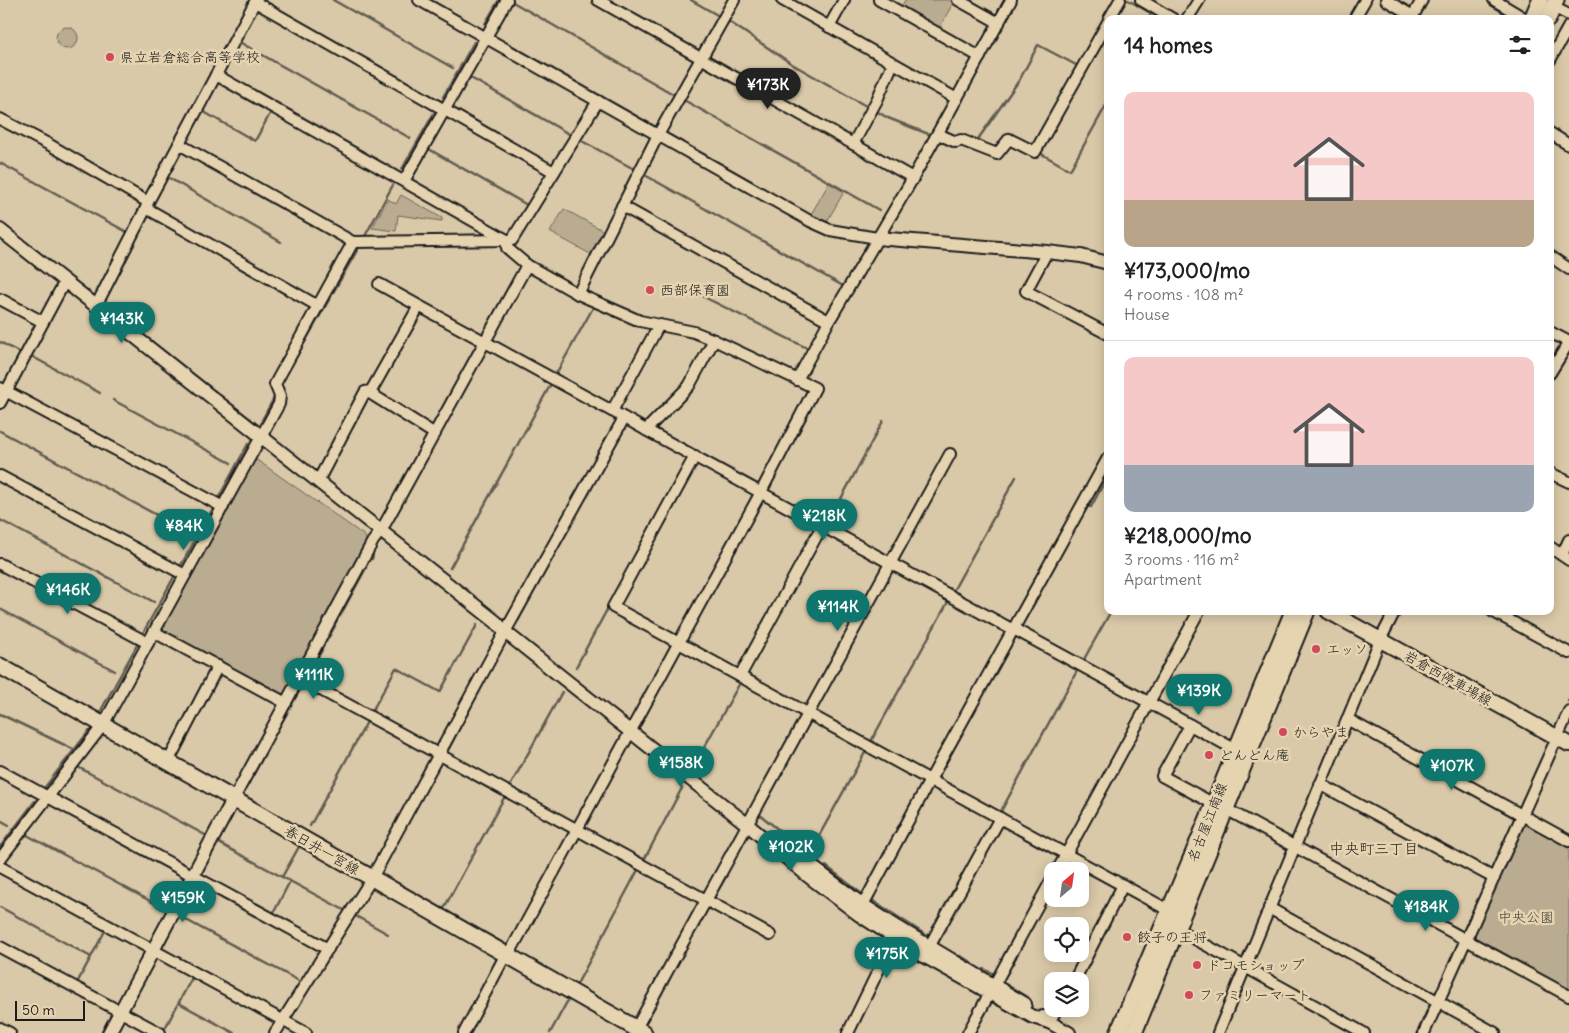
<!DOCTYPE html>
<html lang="en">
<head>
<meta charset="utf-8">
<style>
  :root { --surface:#fff; --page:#f6f6f6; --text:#202124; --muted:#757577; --line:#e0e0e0; --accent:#0f766e }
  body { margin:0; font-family:Delius,"Klee One",sans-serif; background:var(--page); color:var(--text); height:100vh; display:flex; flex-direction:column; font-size:19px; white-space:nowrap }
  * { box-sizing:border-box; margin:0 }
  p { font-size:16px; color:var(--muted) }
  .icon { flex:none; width:28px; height:28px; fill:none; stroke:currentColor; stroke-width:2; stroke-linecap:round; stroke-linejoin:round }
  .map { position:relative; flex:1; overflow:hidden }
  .side { position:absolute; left:1104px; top:15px; width:450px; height:600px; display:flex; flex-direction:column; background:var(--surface); border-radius:10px; box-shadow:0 2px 12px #0003 }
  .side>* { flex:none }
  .needle { width:32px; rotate:29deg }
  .fabs { position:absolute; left:1044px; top:862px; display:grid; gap:10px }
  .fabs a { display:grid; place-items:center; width:45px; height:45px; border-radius:10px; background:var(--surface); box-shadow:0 2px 12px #0003; font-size:25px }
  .scale { position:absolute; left:15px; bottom:12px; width:70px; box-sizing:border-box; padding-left:5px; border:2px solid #1c1c1c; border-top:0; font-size:14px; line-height:18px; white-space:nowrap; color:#1c1c1c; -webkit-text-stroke:4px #e6d4b1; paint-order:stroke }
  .price { position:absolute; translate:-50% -42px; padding:0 11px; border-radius:18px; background:var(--accent); color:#fff; font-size:16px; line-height:32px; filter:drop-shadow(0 1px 2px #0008) }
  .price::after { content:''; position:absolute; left:50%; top:30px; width:15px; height:11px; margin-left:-8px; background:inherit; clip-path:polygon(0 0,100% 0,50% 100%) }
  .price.current { background:#222; color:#fff }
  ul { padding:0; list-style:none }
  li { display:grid; align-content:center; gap:10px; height:265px; padding:0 20px }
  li+li { border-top:1px solid var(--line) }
  li span { display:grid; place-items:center; height:155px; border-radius:10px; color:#555 }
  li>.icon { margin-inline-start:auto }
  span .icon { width:90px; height:90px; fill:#fffc; stroke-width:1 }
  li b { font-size:21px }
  h2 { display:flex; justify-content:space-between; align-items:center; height:60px; padding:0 20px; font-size:21px }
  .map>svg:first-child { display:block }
  .green { fill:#baac91; stroke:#6b6456 }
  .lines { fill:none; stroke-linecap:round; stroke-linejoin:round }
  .stream { stroke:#605b4f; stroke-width:2.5 }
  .minor-casing { stroke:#1c1c1c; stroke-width:14 }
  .tertiary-casing { stroke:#1c1c1c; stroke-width:16 }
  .secondary-casing { stroke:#1c1c1c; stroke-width:18 }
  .primary-casing { stroke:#1c1c1c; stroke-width:19 }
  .minor { stroke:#e6d4b1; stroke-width:10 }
  .tertiary { stroke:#e6d4b1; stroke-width:12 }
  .secondary { stroke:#e6d4b1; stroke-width:14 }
  .primary { stroke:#e6d4b1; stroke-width:15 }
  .poi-dot { fill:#d1495b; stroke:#e6d4b1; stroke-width:2 }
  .labels { text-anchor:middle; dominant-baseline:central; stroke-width:5; stroke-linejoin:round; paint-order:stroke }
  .poi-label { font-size:14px; fill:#1c1c1c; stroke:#e6d4b1; text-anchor:start }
  .street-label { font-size:14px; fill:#1c1c1c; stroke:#e6d4b1 }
  .park-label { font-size:14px; fill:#444039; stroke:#e6d4b1 }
  .neighbourhood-label { font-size:15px; fill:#1c1c1c; stroke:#e6d4b1 }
</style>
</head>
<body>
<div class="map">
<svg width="1569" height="1033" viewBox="0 0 1569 1033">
  <rect width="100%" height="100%" fill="#dac9a8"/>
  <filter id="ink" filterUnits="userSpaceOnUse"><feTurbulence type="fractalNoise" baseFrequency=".02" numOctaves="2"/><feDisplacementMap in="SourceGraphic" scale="10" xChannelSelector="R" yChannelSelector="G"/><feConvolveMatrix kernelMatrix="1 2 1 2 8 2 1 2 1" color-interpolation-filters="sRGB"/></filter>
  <g filter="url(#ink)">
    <g class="green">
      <path d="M905,0H949L953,3L939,29L901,7Z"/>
      <circle cx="67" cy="38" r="11"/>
      <path d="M829,183L844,192L826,223L810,216Z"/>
      <path d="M401,195L442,218V221L398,215L396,231L372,228L388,199L396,204Z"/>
      <path d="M564,209L604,231L592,255L550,232Z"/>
      <path d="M257,460L365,536L366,540L283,694L279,695L162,633L161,630L254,462Z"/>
      <path d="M1529,825L1569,846V990L1476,939L1474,930L1520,828Z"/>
    </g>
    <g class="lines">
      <g class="stream">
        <path d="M333,0L453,68"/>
        <path d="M691,0L719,16"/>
        <path d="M1128,0L1161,19"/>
        <path d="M511,1L673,94"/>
        <path d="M1149,19L1151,13"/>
        <path d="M728,21L792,64L866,106"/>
        <path d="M485,24L499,0"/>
        <path d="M241,43L410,138"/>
        <path d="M469,77L569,134"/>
        <path d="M443,97L474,42"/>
        <path d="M682,99L879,210"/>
        <path d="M876,111L888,118L931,135"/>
        <path d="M204,112L255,141L271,112"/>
        <path d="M580,140L634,169"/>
        <path d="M976,142L1020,79L1038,45L1078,66"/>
        <path d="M427,148L527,205"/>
        <path d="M1040,153L1070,170L1108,102"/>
        <path d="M0,163L127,232"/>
        <path d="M402,169L434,113"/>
        <path d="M643,174L843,286"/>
        <path d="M169,178L281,242"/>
        <path d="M365,236L393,185"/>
        <path d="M704,297L807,348"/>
        <path d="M0,342L22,354"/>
        <path d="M31,356L100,393"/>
        <path d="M556,374L594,306"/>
        <path d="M281,384L359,247"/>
        <path d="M113,400L231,463"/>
        <path d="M262,420L275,396"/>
        <path d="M0,431L192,534"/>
        <path d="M219,497L248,444"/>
        <path d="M1086,505L1091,507L1108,475"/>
        <path d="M394,519L401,505"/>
        <path d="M0,520L154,602"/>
        <path d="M829,521L883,421"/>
        <path d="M372,559L373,555"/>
        <path d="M181,565L212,510"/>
        <path d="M450,568L552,382"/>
        <path d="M953,591L1016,477"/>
        <path d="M0,609L115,671"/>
        <path d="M340,616L366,568"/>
        <path d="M518,621L581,506"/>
        <path d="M143,633L174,577"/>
        <path d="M326,642L335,626"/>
        <path d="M1083,661L1111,611"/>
        <path d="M576,667L609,606"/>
        <path d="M308,674L322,650"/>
        <path d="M1568,701L1569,699"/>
        <path d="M371,713L396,668L440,692L477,625"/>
        <path d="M0,714L75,750"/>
        <path d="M99,714L137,645"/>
        <path d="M464,720L502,648"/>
        <path d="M273,738L301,688"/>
        <path d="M870,743L949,600"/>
        <path d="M447,752L460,727"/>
        <path d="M696,762L741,681"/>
        <path d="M76,766L207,836"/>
        <path d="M1535,773L1548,746"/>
        <path d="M938,777L972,715"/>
        <path d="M45,787L89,731"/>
        <path d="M509,788L562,692"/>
        <path d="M242,795L268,748"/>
        <path d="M766,801L759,814L795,843"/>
        <path d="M1520,807L1531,782"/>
        <path d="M1000,813L1078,669"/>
        <path d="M0,820L9,825"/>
        <path d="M310,826L368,720"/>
        <path d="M25,834L167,910"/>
        <path d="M904,839L933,785"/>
        <path d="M218,840L217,842L344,910"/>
        <path d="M0,847L35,801"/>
        <path d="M809,854L867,749"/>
        <path d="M811,855L817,860"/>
        <path d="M643,862L682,788"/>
        <path d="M826,866L862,894"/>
        <path d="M729,869L747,836"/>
        <path d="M1492,870L1515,818"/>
        <path d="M282,877L300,845"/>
        <path d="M714,897L727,875"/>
        <path d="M1047,899L1051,893"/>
        <path d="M872,900L929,937"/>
        <path d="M0,907L91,957"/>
        <path d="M443,910L505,796"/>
        <path d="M273,914L290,881"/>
        <path d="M1039,914L1043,907"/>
        <path d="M177,915L299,981"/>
        <path d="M354,915L388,934"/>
        <path d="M702,920L708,908"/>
        <path d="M1032,928L1035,921"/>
        <path d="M1464,930L1487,881"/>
        <path d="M695,932L699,926"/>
        <path d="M1022,946L1027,936"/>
        <path d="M683,955L688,946"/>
        <path d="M960,956L970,961"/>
        <path d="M984,969L994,974"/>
        <path d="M1004,978L1009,970"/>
        <path d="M77,983L106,929"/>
        <path d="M576,986L639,868"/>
        <path d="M666,986L670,978"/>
        <path d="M1436,993L1458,944"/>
        <path d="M660,996L662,993"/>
        <path d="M179,1003L234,1033"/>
        <path d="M644,1025L658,1001"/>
        <path d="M979,1025L990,1005"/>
        <path d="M164,1030L193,976"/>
        <path d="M550,1033L568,1000"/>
        <path d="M975,1033L976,1030"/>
        <path d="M1417,1033L1430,1004"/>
      </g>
      <defs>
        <g id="minor">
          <path d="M419,0L810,221L830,230L877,238"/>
          <path d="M598,0L853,144L877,100L893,63"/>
          <path d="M782,0L957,99"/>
          <path d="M879,0L980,57"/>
          <path d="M958,0L999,23"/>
          <path d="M1141,0L1173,19"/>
          <path d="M1386,0L1413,16L1422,0"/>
          <path d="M1494,0L1526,19"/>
          <path d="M255,2L554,172"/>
          <path d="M1553,7L1569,15"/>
          <path d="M1109,19L1120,0"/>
          <path d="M1187,19L1199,0"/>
          <path d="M1354,19L1365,0"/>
          <path d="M829,27L844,0"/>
          <path d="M1550,60L1569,26"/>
          <path d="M216,75L507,240V248L527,265L578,294L640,321L694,332L714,340L815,388L761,492L508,956"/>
          <path d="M0,119L50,145L148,202"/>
          <path d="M1550,133L1569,145"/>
          <path d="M938,134L956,142L961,140L997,154L1009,139L1035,152L1108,22"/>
          <path d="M179,144L353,242L512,240L598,101"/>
          <path d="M853,144L913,178"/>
          <path d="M404,181L507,0"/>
          <path d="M622,206L829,321"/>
          <path d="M146,208L318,306"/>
          <path d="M1047,252L1026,291L1108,334"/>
          <path d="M1550,256L1569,269"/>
          <path d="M379,284L419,306"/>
          <path d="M578,294L658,135L734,0"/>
          <path d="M0,299L43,322"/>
          <path d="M96,306L146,208L148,202L256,0"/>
          <path d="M659,325L612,411L646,430L689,386L714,340"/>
          <path d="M1550,332L1569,342"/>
          <path d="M1550,373L1569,342"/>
          <path d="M797,380L829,321L913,178L1011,0"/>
          <path d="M0,388L223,507"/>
          <path d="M368,392L435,434"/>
          <path d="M0,403L65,281"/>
          <path d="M646,430L1013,630"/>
          <path d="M695,456L613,607L1170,911"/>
          <path d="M1550,473L1569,482"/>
          <path d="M0,476L185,575"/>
          <path d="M318,481L365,392L371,391L419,306L612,411"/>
          <path d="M1550,547L1569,560"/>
          <path d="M1562,555L1569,540"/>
          <path d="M0,564L148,643"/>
          <path d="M1492,611L1569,653"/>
          <path d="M1014,629L1236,750"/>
          <path d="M154,632L286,703"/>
          <path d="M740,676L822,526"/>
          <path d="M299,678L373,541L381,531L527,265"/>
          <path d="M1347,719L1569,841"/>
          <path d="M1190,725L1162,776L1214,804"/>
          <path d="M168,762L218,666"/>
          <path d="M0,771L328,949"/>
          <path d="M1320,784L1494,878"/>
          <path d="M233,800L299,678L770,935"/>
          <path d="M1226,809L1569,996"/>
          <path d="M0,859L103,725L279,404L280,396L275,384L353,242"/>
          <path d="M0,867L306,1033"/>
          <path d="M1057,871L1199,611"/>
          <path d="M863,905L930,780L1108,458"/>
          <path d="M1269,908L1495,1033"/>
          <path d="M1177,929L1364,1033"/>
          <path d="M0,947L160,1033"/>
          <path d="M929,947L1000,818"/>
          <path d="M1074,981L1123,885"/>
          <path d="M1049,1022L1057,1009"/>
          <path d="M0,1028L10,1033"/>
          <path d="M634,1032L950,454"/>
          <path d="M275,1033L372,878L505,632L624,418"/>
          <path d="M464,1033L506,954"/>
          <path d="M848,1033L894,938"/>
          <path d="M968,1033L1052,879"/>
          <path d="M1218,1033L1380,640L1395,611"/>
          <path d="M1424,1033L1569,711"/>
        </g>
        <g id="tertiary">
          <path d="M0,230L496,622L505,632L748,825L808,876L858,914L915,951L1033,1017L1049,1022"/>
          <path d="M877,238L1047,252L1081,256L1108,263"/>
          <path d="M790,858L807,863L863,905L897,927L1025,1004"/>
          <path d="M1043,1017L1049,1022L1069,1033"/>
          <path d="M109,1033L233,800"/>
        </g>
        <path id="secondary" d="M1328,611L1569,744"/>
        <g id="primary">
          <path d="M1532,19L1540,0"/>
          <path d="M1548,19L1556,0"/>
          <path d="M0,666L644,1033"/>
          <path d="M1118,1033L1214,804L1293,611"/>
          <path d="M1134,1033L1307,611"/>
        </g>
      </defs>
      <use href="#minor" class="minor-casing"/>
      <use href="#tertiary" class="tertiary-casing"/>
      <use href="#secondary" class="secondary-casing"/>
      <use href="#primary" class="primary-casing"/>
      <use href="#minor" class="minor"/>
      <use href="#tertiary" class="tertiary"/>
      <use href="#secondary" class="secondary"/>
      <use href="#primary" class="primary"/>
    </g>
  </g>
  <g class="poi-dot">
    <circle cx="110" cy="57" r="5"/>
    <circle cx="650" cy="290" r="5"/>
    <circle cx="1316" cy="649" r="5"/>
    <circle cx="1283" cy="732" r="5"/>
    <circle cx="1209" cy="755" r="5"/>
    <circle cx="1127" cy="937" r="5"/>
    <circle cx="1197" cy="965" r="5"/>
    <circle cx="1189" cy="995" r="5"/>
  </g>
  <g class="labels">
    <g class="poi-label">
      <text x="120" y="57">県立岩倉総合高等学校</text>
      <text x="660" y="290">西部保育園</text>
      <text x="1326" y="649">エッソ</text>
      <text x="1293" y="732">からやま</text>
      <text x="1219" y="755">どんどん庵</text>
      <text x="1137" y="937">餃子の王将</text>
      <text x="1207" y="965">ドコモショップ</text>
      <text x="1199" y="995">ファミリーマート</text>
    </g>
    <g class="street-label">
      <text transform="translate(1448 678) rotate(29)">岩倉西停車場線</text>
      <text transform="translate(1207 822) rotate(-68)">名古屋江南線</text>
      <text transform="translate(322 850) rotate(30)">春日井一宮線</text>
    </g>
    <g class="park-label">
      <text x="1526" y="917">中央公園</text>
    </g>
    <g class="neighbourhood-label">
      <text x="1374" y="848">中央町三丁目</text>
    </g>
  </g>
</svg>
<div class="fabs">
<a><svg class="needle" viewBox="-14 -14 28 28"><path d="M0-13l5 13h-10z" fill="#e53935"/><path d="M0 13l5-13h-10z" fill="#757577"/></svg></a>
<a><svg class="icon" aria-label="locate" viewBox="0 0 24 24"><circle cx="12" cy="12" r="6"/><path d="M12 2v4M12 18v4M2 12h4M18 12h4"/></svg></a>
<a><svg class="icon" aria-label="layers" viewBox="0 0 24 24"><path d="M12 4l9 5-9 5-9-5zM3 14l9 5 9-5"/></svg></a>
</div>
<div class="scale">50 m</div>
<b class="price current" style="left:768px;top:110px">¥173K</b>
<b class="price" style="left:122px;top:344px">¥143K</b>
<b class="price" style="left:824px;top:541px">¥218K</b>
<b class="price" style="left:184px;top:551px">¥84K</b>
<b class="price" style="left:68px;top:615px">¥146K</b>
<b class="price" style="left:838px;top:632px">¥114K</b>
<b class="price" style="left:314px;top:700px">¥111K</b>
<b class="price" style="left:1199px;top:716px">¥139K</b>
<b class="price" style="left:681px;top:788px">¥158K</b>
<b class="price" style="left:1452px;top:791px">¥107K</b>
<b class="price" style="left:791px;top:872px">¥102K</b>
<b class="price" style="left:183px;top:923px">¥159K</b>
<b class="price" style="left:1426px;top:932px">¥184K</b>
<b class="price" style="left:887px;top:979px">¥175K</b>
<section class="side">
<h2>14 homes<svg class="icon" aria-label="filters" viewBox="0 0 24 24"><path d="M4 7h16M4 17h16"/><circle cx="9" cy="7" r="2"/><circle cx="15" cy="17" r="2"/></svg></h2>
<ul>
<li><span style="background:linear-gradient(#f6c9c9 70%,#b9a48a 0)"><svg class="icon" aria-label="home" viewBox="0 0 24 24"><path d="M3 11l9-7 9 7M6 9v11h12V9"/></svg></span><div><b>¥173,000/mo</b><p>4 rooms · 108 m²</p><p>House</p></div></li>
<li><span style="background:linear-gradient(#f6c9c9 70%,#9aa5b1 0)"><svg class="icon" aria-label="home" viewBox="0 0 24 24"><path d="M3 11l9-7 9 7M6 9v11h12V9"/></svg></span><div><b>¥218,000/mo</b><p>3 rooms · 116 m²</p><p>Apartment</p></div></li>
</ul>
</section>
</div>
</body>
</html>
